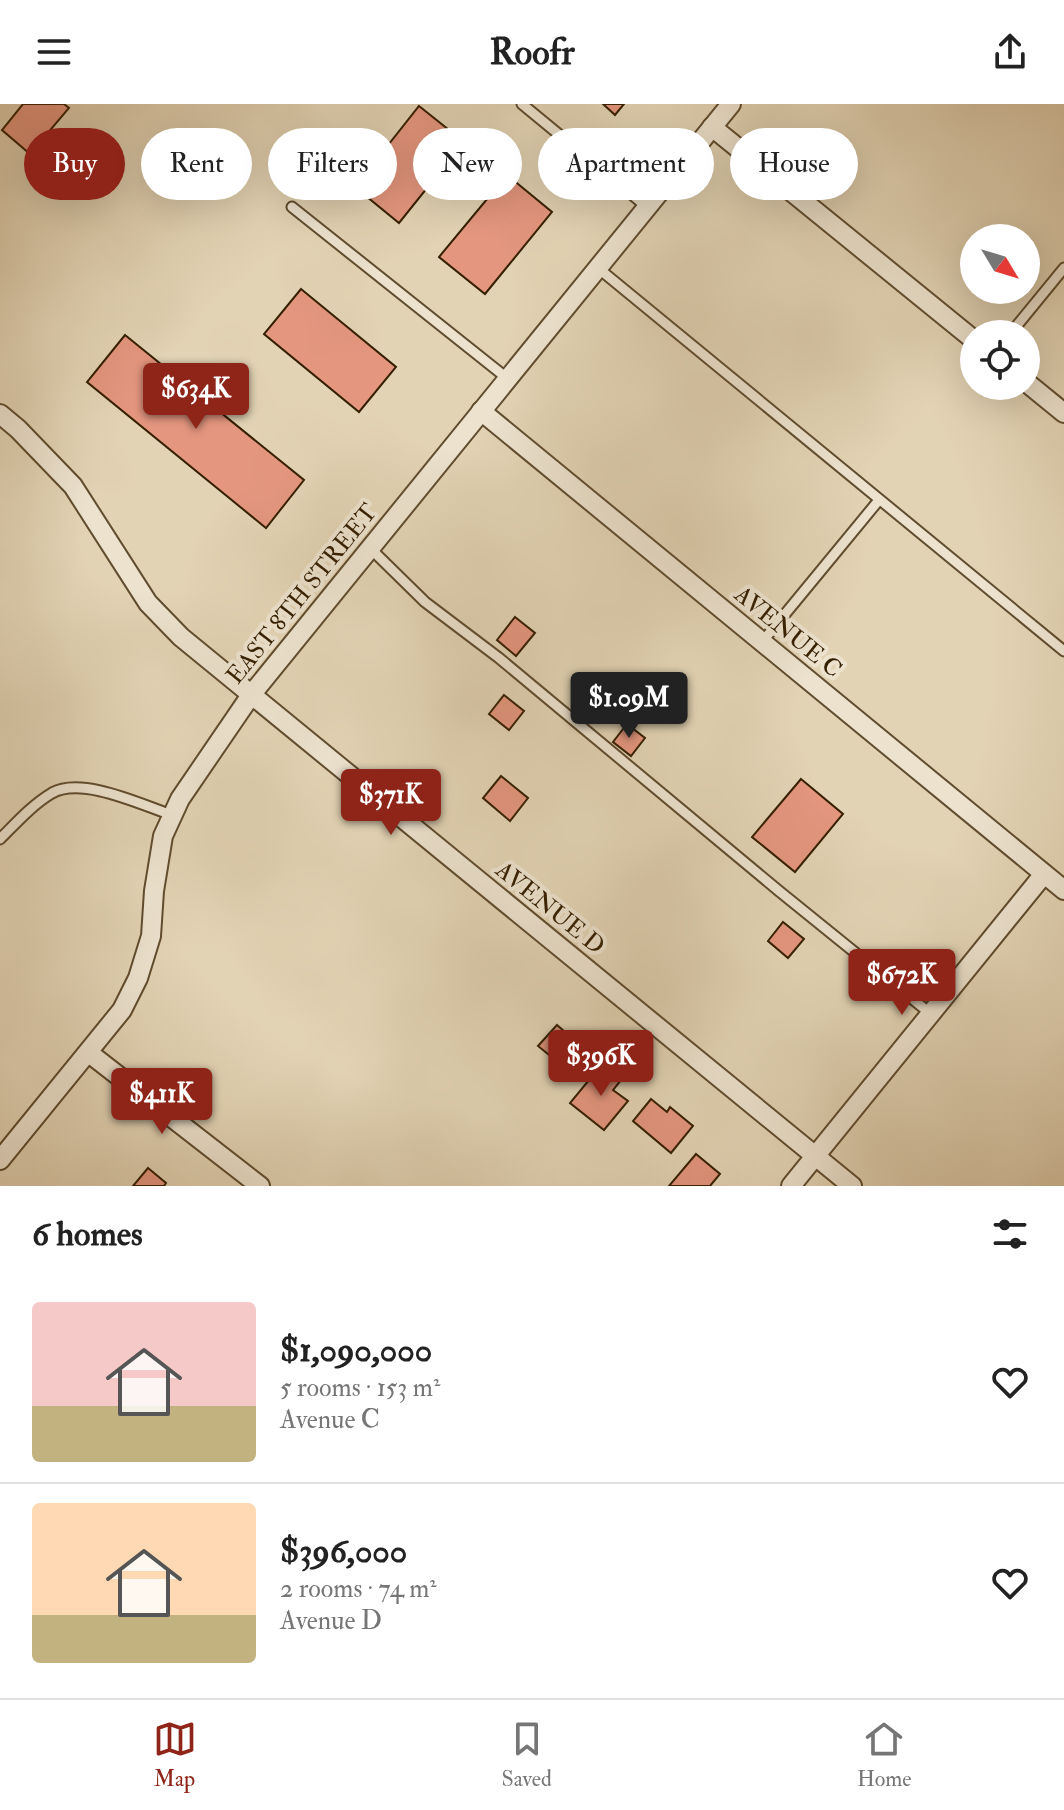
<!DOCTYPE html>
<html lang="en">
<head>
<meta charset="utf-8">
<style>
  :root { --surface:#fff; --page:#f2f2f2; --text:#222; --muted:#767676; --line:#e0e0e0; --accent:#8f2418 }
  body { margin:0; font-family:"IM FELL Double Pica",serif; background:var(--page); color:var(--text); height:100vh; display:flex; flex-direction:column; font-size:30px; white-space:nowrap }
  * { box-sizing:border-box; margin:0 }
  p { font-size:26px; color:var(--muted) }
  .icon { flex:none; width:44px; height:44px; fill:none; stroke:currentColor; stroke-width:2; stroke-linecap:round; stroke-linejoin:round }
  .map { position:relative; height:1082px; overflow:hidden }
  .details { display:flex; flex-direction:column; background:var(--surface); flex:1 }
  .details>* { flex:none }
  .banner { position:absolute; left:24px; top:24px; width:1016px; height:72px; display:flex; gap:16px }
  .needle { width:52px; rotate:128deg }
  .tools { position:absolute; left:960px; top:120px; display:grid; gap:16px }
  .tools a { display:grid; place-items:center; width:80px; height:80px; border-radius:50%; background:var(--surface); box-shadow:0 8px 32px #0002; font-size:40px }
  .price { position:absolute; translate:-50% -68px; padding:0 18px; border-radius:8px; background:var(--accent); color:#fff; font-size:26px; line-height:52px; filter:drop-shadow(0 2px 4px #0008) }
  .price::after { content:''; position:absolute; left:50%; top:48px; width:24px; height:18px; margin-left:-12px; background:inherit; clip-path:polygon(0 0,100% 0,50% 100%) }
  .price.current { background:#222; color:#fff }
  ul { padding:0; list-style:none }
  li { display:flex; align-items:center; gap:24px; height:200px; padding:0 32px }
  li+li { border-top:2px solid var(--line) }
  li span { display:grid; place-items:center; flex:none; width:224px; height:160px; border-radius:8px; color:#555 }
  li>.icon { margin-inline-start:auto }
  span .icon { width:96px; height:96px; fill:#fffc; stroke-width:1 }
  li b { font-size:34px }
  h2 { display:flex; justify-content:space-between; align-items:center; height:96px; padding:0 32px; font-size:34px }
  .chip { padding:0 28px; border-radius:36px; background:var(--surface); box-shadow:0 8px 32px #0002; font-size:28px; line-height:72px }
  .chip.current { background:var(--accent); color:#fff }
  header { display:flex; justify-content:space-between; align-items:center; height:104px; padding:0 32px; background:var(--surface); font-size:36px; font-weight:800 }
  .tab-bar { display:flex; justify-content:space-around; align-items:center; height:112px; border-top:2px solid var(--line); background:var(--surface); font-size:22px; color:var(--muted) }
  .tab-bar a { display:grid; justify-items:center; gap:4px }
  .tab-bar .current { color:var(--accent) }
  .map>svg:first-child { display:block }
  .building { fill:#e4967f; stroke:#351f01; stroke-width:2 }
  .lines { fill:none; stroke-linecap:round; stroke-linejoin:round }
  .lane-casing { stroke:#604c2e; stroke-width:13 }
  .street-casing { stroke:#604c2e; stroke-width:22 }
  .lane { stroke:#ece2ce; stroke-width:9 }
  .street { stroke:#ece2ce; stroke-width:18 }
  .labels { text-anchor:middle; dominant-baseline:central; stroke-width:8; stroke-linejoin:round; paint-order:stroke }
  .street-label { font-size:24px; fill:#351f01; stroke:#ece2ce }
</style>
</head>
<body>
<header><svg class="icon" aria-label="menu" viewBox="0 0 24 24"><path d="M4 6h16M4 12h16M4 18h16"/></svg>Roofr<svg class="icon" aria-label="share" viewBox="0 0 24 24"><path d="M12 15V3M7 8l5-5 5 5M5 13v7h14v-7"/></svg></header>
<div class="map">
<svg width="1064" height="1082" viewBox="0 0 1064 1082">
  <rect width="100%" height="100%" fill="#e2d3b4"/>
  <filter id="stains"><feTurbulence type="fractalNoise" baseFrequency=".0025" numOctaves="4"/><feColorMatrix values="0 0 0 0 .2 0 0 0 0 .09 0 0 0 0 .02 0 0 0 .5 -.17"/></filter>
  <radialGradient id="worn" r=".72"><stop offset=".6" stop-color="#630" stop-opacity="0"/><stop offset="1" stop-color="#630" stop-opacity=".3"/></radialGradient>
  <g class="building">
    <path d="M23,0H64L69,4L30,50L2,26Z"/>
    <path d="M603,0H624L615,11Z"/>
    <path d="M419,2L464,38L399,119L355,83Z"/>
    <path d="M507,71L552,108L485,190L439,153Z"/>
    <path d="M301,185L396,263L359,308L264,230Z"/>
    <path d="M125,231L304,376L266,424L87,278Z"/>
    <path d="M515,513L535,529L516,552L497,536Z"/>
    <path d="M504,591L524,607L509,626L489,610Z"/>
    <path d="M627,620L645,634L631,652L613,638Z"/>
    <path d="M501,672L528,694L510,717L483,694Z"/>
    <path d="M801,675L843,710L795,768L752,733Z"/>
    <path d="M783,818L804,835L788,854L768,837Z"/>
    <path d="M557,921L587,947L570,968L538,942Z"/>
    <path d="M603,959L622,975L613,986L628,997L604,1026L570,999Z"/>
    <path d="M651,995L667,1008L670,1003L693,1022L671,1049L633,1017Z"/>
    <path d="M696,1050L720,1070L710,1082H669Z"/>
    <path d="M148,1064L166,1079L164,1082H133Z"/>
  </g>
  <g class="lines">
    <defs>
      <g id="lane">
        <path d="M522,0L647,103"/>
        <path d="M292,103L508,275"/>
        <path d="M598,164L1064,547"/>
        <path d="M1010,230L1064,164"/>
        <path d="M370,444L425,498L499,554L779,787L931,910"/>
        <path d="M762,538L879,396"/>
        <path d="M0,735C16,719 32,701 52,689C82,672 142,701 172,711"/>
      </g>
      <g id="street">
        <path d="M712,23L974,236"/>
        <path d="M1026,278L1064,309"/>
        <path d="M481,307L1064,786"/>
        <path d="M0,310L18,325L73,382L148,499L181,533L852,1082"/>
        <path d="M89,949L260,1082"/>
        <path d="M0,1056L122,906L138,874L151,832L154,787L163,732L180,695L251,591L731,0"/>
        <path d="M791,1082L1044,770"/>
      </g>
    </defs>
    <use href="#lane" class="lane-casing"/>
    <use href="#street" class="street-casing"/>
    <use href="#lane" class="lane"/>
    <use href="#street" class="street"/>
  </g>
  <g class="labels">
    <g class="street-label">
      <text transform="translate(302 490) rotate(-51)">EAST 8TH STREET</text>
      <text transform="translate(788 528) rotate(39)">AVENUE C</text>
      <text transform="translate(550 804) rotate(39)">AVENUE D</text>
    </g>
  </g>
  <rect width="100%" height="100%" filter="url(#stains)"/>
  <rect width="100%" height="100%" fill="url(#worn)"/>
</svg>
<div class="tools">
<a><svg class="needle" viewBox="-14 -14 28 28"><path d="M0-13l5 13h-10z" fill="#e53935"/><path d="M0 13l5-13h-10z" fill="#767676"/></svg></a>
<a><svg class="icon" aria-label="locate" viewBox="0 0 24 24"><circle cx="12" cy="12" r="6"/><path d="M12 2v4M12 18v4M2 12h4M18 12h4"/></svg></a>
</div>
<b class="price" style="left:196px;top:327px">$634K</b>
<b class="price current" style="left:629px;top:636px">$1.09M</b>
<b class="price" style="left:391px;top:733px">$371K</b>
<b class="price" style="left:902px;top:913px">$672K</b>
<b class="price" style="left:601px;top:994px">$396K</b>
<b class="price" style="left:162px;top:1032px">$411K</b>
<div class="banner">
<a class="chip current">Buy</a>
<a class="chip">Rent</a>
<a class="chip">Filters</a>
<a class="chip">New</a>
<a class="chip">Apartment</a>
<a class="chip">House</a>
</div>
</div>
<section class="details">
<h2>6 homes<svg class="icon" aria-label="filters" viewBox="0 0 24 24"><path d="M4 7h16M4 17h16"/><circle cx="9" cy="7" r="2"/><circle cx="15" cy="17" r="2"/></svg></h2>
<ul>
<li><span style="background:linear-gradient(#f6c9c9 65%,#c2b280 0)"><svg class="icon" aria-label="home" viewBox="0 0 24 24"><path d="M3 11l9-7 9 7M6 9v11h12V9"/></svg></span><div><b>$1,090,000</b><p>5 rooms · 153 m²</p><p>Avenue C</p></div><svg class="icon" aria-label="heart" viewBox="0 0 24 24"><path d="M12 20l-8-8c-3-5 5-10 8-4 3-6 11-1 8 4z"/></svg></li>
<li><span style="background:linear-gradient(#ffd9b3 70%,#c2b280 0)"><svg class="icon" aria-label="home" viewBox="0 0 24 24"><path d="M3 11l9-7 9 7M6 9v11h12V9"/></svg></span><div><b>$396,000</b><p>2 rooms · 74 m²</p><p>Avenue D</p></div><svg class="icon" aria-label="heart" viewBox="0 0 24 24"><path d="M12 20l-8-8c-3-5 5-10 8-4 3-6 11-1 8 4z"/></svg></li>
</ul>
</section>
<nav class="tab-bar">
<a class="current"><svg class="icon" aria-label="map" viewBox="0 0 24 24"><path d="M3 6l6-2 6 2 6-2v14l-6 2-6-2-6 2zM9 4v14M15 6v14"/></svg>Map</a>
<a><svg class="icon" aria-label="saved" viewBox="0 0 24 24"><path d="M7 4h10v16l-5-4-5 4z"/></svg>Saved</a>
<a><svg class="icon" aria-label="home" viewBox="0 0 24 24"><path d="M3 11l9-7 9 7M6 9v11h12V9"/></svg>Home</a>
</nav>
</body>
</html>
